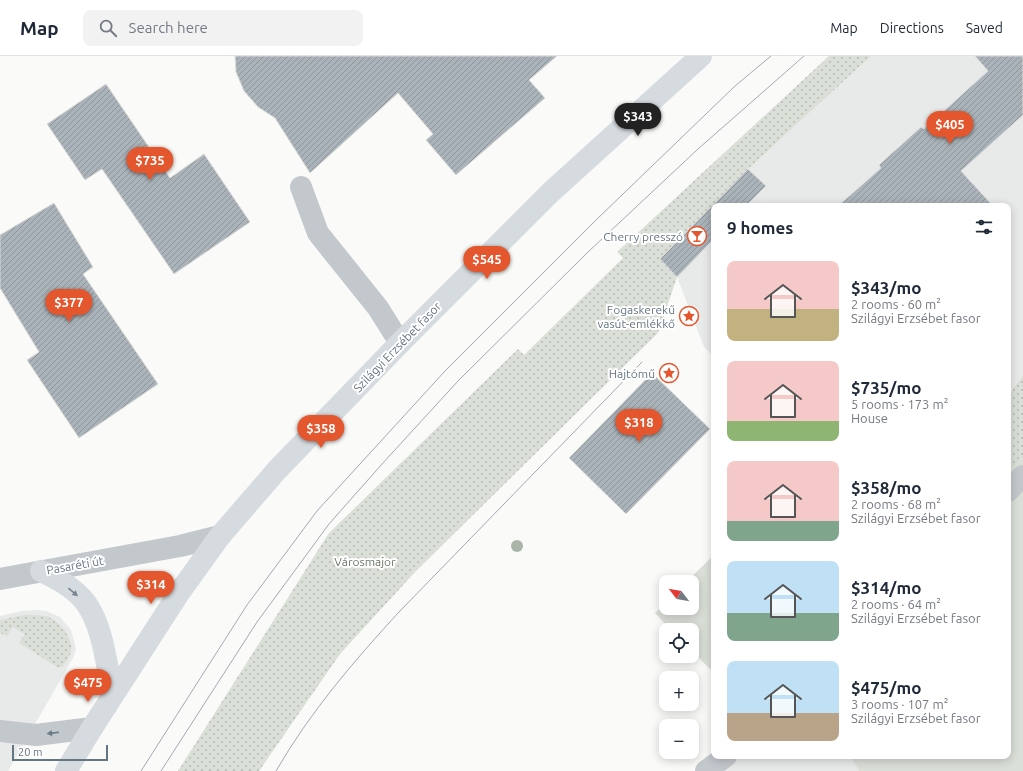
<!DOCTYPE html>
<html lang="en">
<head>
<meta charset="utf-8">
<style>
  :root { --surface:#fff; --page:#f2f2f3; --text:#1f2937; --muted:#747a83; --line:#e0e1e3; --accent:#e4572e }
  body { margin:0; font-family:Ubuntu,sans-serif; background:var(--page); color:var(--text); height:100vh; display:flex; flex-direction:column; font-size:15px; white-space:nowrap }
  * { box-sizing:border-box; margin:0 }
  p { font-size:13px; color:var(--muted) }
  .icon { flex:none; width:22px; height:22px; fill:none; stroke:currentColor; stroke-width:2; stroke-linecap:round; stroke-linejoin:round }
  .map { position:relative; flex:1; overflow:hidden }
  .sheet { position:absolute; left:711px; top:147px; width:300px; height:556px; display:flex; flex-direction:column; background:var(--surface); border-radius:8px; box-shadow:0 2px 10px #0003 }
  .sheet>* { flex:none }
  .needle { width:26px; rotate:301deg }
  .buttons { position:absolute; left:659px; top:519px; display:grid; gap:8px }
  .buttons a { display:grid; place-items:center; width:40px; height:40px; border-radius:8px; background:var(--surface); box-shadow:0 2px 10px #0003; font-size:20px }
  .scale { position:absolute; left:12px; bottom:10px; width:96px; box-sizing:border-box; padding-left:4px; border:2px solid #657683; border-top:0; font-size:11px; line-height:14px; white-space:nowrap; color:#657683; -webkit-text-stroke:3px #fff; paint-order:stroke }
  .price { position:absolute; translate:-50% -34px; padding:0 9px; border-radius:14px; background:var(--accent); color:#fff; font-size:13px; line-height:26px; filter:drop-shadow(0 1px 2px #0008) }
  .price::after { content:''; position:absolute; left:50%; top:24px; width:12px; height:9px; margin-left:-6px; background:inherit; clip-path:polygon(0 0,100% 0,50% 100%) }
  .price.active { background:#222; color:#fff }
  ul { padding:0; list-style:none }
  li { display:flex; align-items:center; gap:12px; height:100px; padding:0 16px }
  li span { display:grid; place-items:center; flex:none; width:112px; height:80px; border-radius:8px; color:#555 }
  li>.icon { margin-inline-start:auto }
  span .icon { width:48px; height:48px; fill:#fffc; stroke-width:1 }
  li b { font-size:17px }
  h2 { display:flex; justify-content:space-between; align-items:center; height:48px; padding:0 16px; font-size:17px }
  header { display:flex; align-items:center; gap:24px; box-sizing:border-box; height:56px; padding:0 20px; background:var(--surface); border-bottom:1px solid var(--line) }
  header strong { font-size:19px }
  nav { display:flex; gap:22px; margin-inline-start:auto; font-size:14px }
  .search { width:280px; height:36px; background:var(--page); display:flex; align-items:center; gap:10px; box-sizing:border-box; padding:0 14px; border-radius:8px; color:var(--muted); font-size:15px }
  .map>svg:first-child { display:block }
  .built { fill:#e8e9e9 }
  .green { fill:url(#green-dots) }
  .pitch { fill:#dadfd7 }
  .building { fill:url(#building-hatch); stroke:#dcdcda }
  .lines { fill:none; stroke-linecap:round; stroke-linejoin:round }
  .minor { stroke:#c3c8cc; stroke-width:22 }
  .major { stroke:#d6dbdf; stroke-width:22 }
  .tram { stroke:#a2aab0; stroke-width:1 }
  .tree { fill:#aab4a7 }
  .oneway { fill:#768591 }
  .oneway2 { fill:#6a7a87 }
  .labels { text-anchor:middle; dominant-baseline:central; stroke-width:4; stroke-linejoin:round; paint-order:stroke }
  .poi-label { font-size:12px; fill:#657683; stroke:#fff; text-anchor:end }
  .street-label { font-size:12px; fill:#657683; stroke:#fff }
  .park-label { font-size:12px; fill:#687a64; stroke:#fff }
</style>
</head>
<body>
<header>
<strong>Map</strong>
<div class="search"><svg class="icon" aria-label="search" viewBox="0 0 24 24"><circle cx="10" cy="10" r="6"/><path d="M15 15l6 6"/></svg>Search here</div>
<nav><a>Map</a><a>Directions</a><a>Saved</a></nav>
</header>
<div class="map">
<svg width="1023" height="715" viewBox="0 0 1023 715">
  <defs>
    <pattern id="green-dots" width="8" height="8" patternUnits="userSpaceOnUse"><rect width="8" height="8" fill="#dadfd7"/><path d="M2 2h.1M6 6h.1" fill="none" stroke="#b4b9b4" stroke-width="1.8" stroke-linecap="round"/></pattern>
    <pattern id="building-hatch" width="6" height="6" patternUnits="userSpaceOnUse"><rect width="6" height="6" fill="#aab3b9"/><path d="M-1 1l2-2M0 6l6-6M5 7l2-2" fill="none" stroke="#8e969c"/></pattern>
  </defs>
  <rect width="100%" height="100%" fill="#fafaf8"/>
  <g class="built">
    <path d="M871,0H1023V319L1008,340V150H746L766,130L748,113Z"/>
    <path d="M714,183V301L704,291L677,221Z"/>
    <path d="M37,554L46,555L60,561L71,574L76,593L73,602L8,715H0V560L21,555Z"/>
    <path d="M736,700H850L859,715H718Z"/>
  </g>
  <g class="green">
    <path d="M829,0H871L748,113L660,203L677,221L658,277L415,516L340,598L259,715H178L329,477L518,293L524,299L623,202L617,196Z"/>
    <path d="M1023,319V402L1008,417V340Z"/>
    <path d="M24,559C31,559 38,559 45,560C57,563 69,577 71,589C73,596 67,606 62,611H57L19,587L25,578L13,571L7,580L0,577V564Z"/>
  </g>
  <g class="pitch">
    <path d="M1023,402V715H859L850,700H1008V417Z"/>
    <path d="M714,499V617L692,595V574H671L655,557L666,546V552H692V526H686Z"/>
  </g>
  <g class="building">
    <path d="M235,0H557L529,24L545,42L456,119L426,84L433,78L398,37L310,117L275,62L258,51L244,35L236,16Z"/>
    <path d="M975,0H1023V59L961,115L993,150H838L881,112L879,109L921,71L924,73L988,15Z"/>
    <path d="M106,28L170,122L204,98L250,166L174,218L102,113L85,124L47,68Z"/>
    <path d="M748,113L766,130L746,150H714V183L677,221L660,203Z"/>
    <path d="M54,147L93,211L83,218L158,328L79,382L27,304L39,296L0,232V179Z"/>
    <path d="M652,317L710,373L626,458L569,402Z"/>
  </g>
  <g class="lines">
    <g class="minor">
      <path d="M301,131L318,177L378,252L400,287"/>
      <path d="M1008,435L1023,420"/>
      <path d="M0,523L180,490L220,480"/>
      <path d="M0,675L36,679L92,672"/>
      <path d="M706,715L726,700"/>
    </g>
    <g class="major">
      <path d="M41,515C57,523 75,532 86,547C104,573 106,609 113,639"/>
      <path d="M66,715L92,672L179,537L220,480L277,414L400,287L551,136L701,0"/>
    </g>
    <g class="tram">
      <path d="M141,715L247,549L317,455L445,315L595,165L735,30L771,0"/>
      <path d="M161,715L257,566L329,468L382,408L458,325L588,196L698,93L804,0"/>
      <path d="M276,715C310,656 354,605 399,556L642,306"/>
    </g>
  </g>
  <circle class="tree" cx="517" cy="490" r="6"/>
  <defs><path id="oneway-solid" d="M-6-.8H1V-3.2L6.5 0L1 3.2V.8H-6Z"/></defs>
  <use class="oneway" href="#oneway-solid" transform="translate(73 536) rotate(40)"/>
  <use class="oneway2" href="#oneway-solid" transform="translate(53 677) rotate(173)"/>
  <defs>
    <symbol id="bar-ring" viewBox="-11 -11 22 22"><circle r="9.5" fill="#fff" stroke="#e4572e" stroke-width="1.5"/><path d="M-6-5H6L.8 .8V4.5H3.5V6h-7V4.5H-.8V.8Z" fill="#e4572e"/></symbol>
    <symbol id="sight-ring" viewBox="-11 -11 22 22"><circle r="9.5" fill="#fff" stroke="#e4572e" stroke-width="1.5"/><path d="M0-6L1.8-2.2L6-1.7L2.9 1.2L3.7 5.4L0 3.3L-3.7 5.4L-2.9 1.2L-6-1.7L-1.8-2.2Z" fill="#e4572e"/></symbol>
  </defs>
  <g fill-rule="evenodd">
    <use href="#bar-ring" x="686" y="169" width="22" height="22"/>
    <use href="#sight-ring" x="678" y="249" width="22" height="22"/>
    <use href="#sight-ring" x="658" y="306" width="22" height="22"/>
  </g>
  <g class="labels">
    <g class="poi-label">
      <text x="683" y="180">Cherry presszó</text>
      <text x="675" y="253">Fogaskerekű<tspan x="675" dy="14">vasút-emlékkő</tspan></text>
      <text x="655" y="317">Hajtómű</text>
    </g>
    <g class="street-label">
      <text transform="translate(397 291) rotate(-46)">Szilágyi Erzsébet fasor</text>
      <text transform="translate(75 509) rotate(-10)">Pasaréti út</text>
    </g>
    <g class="park-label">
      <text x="365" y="505">Városmajor</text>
    </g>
  </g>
</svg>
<div class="buttons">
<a><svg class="needle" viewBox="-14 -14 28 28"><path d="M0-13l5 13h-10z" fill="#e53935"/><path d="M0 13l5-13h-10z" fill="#747a83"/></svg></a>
<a><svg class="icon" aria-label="locate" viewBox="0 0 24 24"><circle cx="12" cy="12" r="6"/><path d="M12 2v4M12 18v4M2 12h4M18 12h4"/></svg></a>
<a>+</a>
<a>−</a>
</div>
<div class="scale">20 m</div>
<b class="price active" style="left:638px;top:81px">$343</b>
<b class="price" style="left:950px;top:89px">$405</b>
<b class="price" style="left:150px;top:125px">$735</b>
<b class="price" style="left:487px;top:224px">$545</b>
<b class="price" style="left:69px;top:267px">$377</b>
<b class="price" style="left:639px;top:387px">$318</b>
<b class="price" style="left:321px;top:393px">$358</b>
<b class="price" style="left:151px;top:549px">$314</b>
<b class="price" style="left:88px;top:647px">$475</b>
<section class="sheet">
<h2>9 homes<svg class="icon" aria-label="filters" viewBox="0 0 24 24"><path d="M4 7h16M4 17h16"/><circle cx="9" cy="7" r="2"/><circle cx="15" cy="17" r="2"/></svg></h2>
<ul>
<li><span style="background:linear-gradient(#f6c9c9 60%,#c2b280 0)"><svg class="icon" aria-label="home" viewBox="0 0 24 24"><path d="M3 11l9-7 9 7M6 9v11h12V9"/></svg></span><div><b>$343/mo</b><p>2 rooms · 60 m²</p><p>Szilágyi Erzsébet fasor</p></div></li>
<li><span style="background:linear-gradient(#f6c9c9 75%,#8fb573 0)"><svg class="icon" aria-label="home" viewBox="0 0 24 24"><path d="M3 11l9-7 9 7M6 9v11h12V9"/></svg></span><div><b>$735/mo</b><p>5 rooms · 173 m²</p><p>House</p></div></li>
<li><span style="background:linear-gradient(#f6c9c9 75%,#7fa58c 0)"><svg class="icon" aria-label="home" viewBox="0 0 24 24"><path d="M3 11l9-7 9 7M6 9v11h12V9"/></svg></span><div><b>$358/mo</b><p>2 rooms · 68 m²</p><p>Szilágyi Erzsébet fasor</p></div></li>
<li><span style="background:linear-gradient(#bfe0f5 65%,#7fa58c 0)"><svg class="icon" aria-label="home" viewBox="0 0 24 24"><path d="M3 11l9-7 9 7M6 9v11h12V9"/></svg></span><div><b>$314/mo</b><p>2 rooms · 64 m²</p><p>Szilágyi Erzsébet fasor</p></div></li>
<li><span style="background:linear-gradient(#bfe0f5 65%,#b9a48a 0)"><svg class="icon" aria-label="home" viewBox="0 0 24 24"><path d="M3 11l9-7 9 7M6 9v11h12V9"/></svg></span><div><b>$475/mo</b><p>3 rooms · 107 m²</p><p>Szilágyi Erzsébet fasor</p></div></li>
</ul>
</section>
</div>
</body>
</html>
